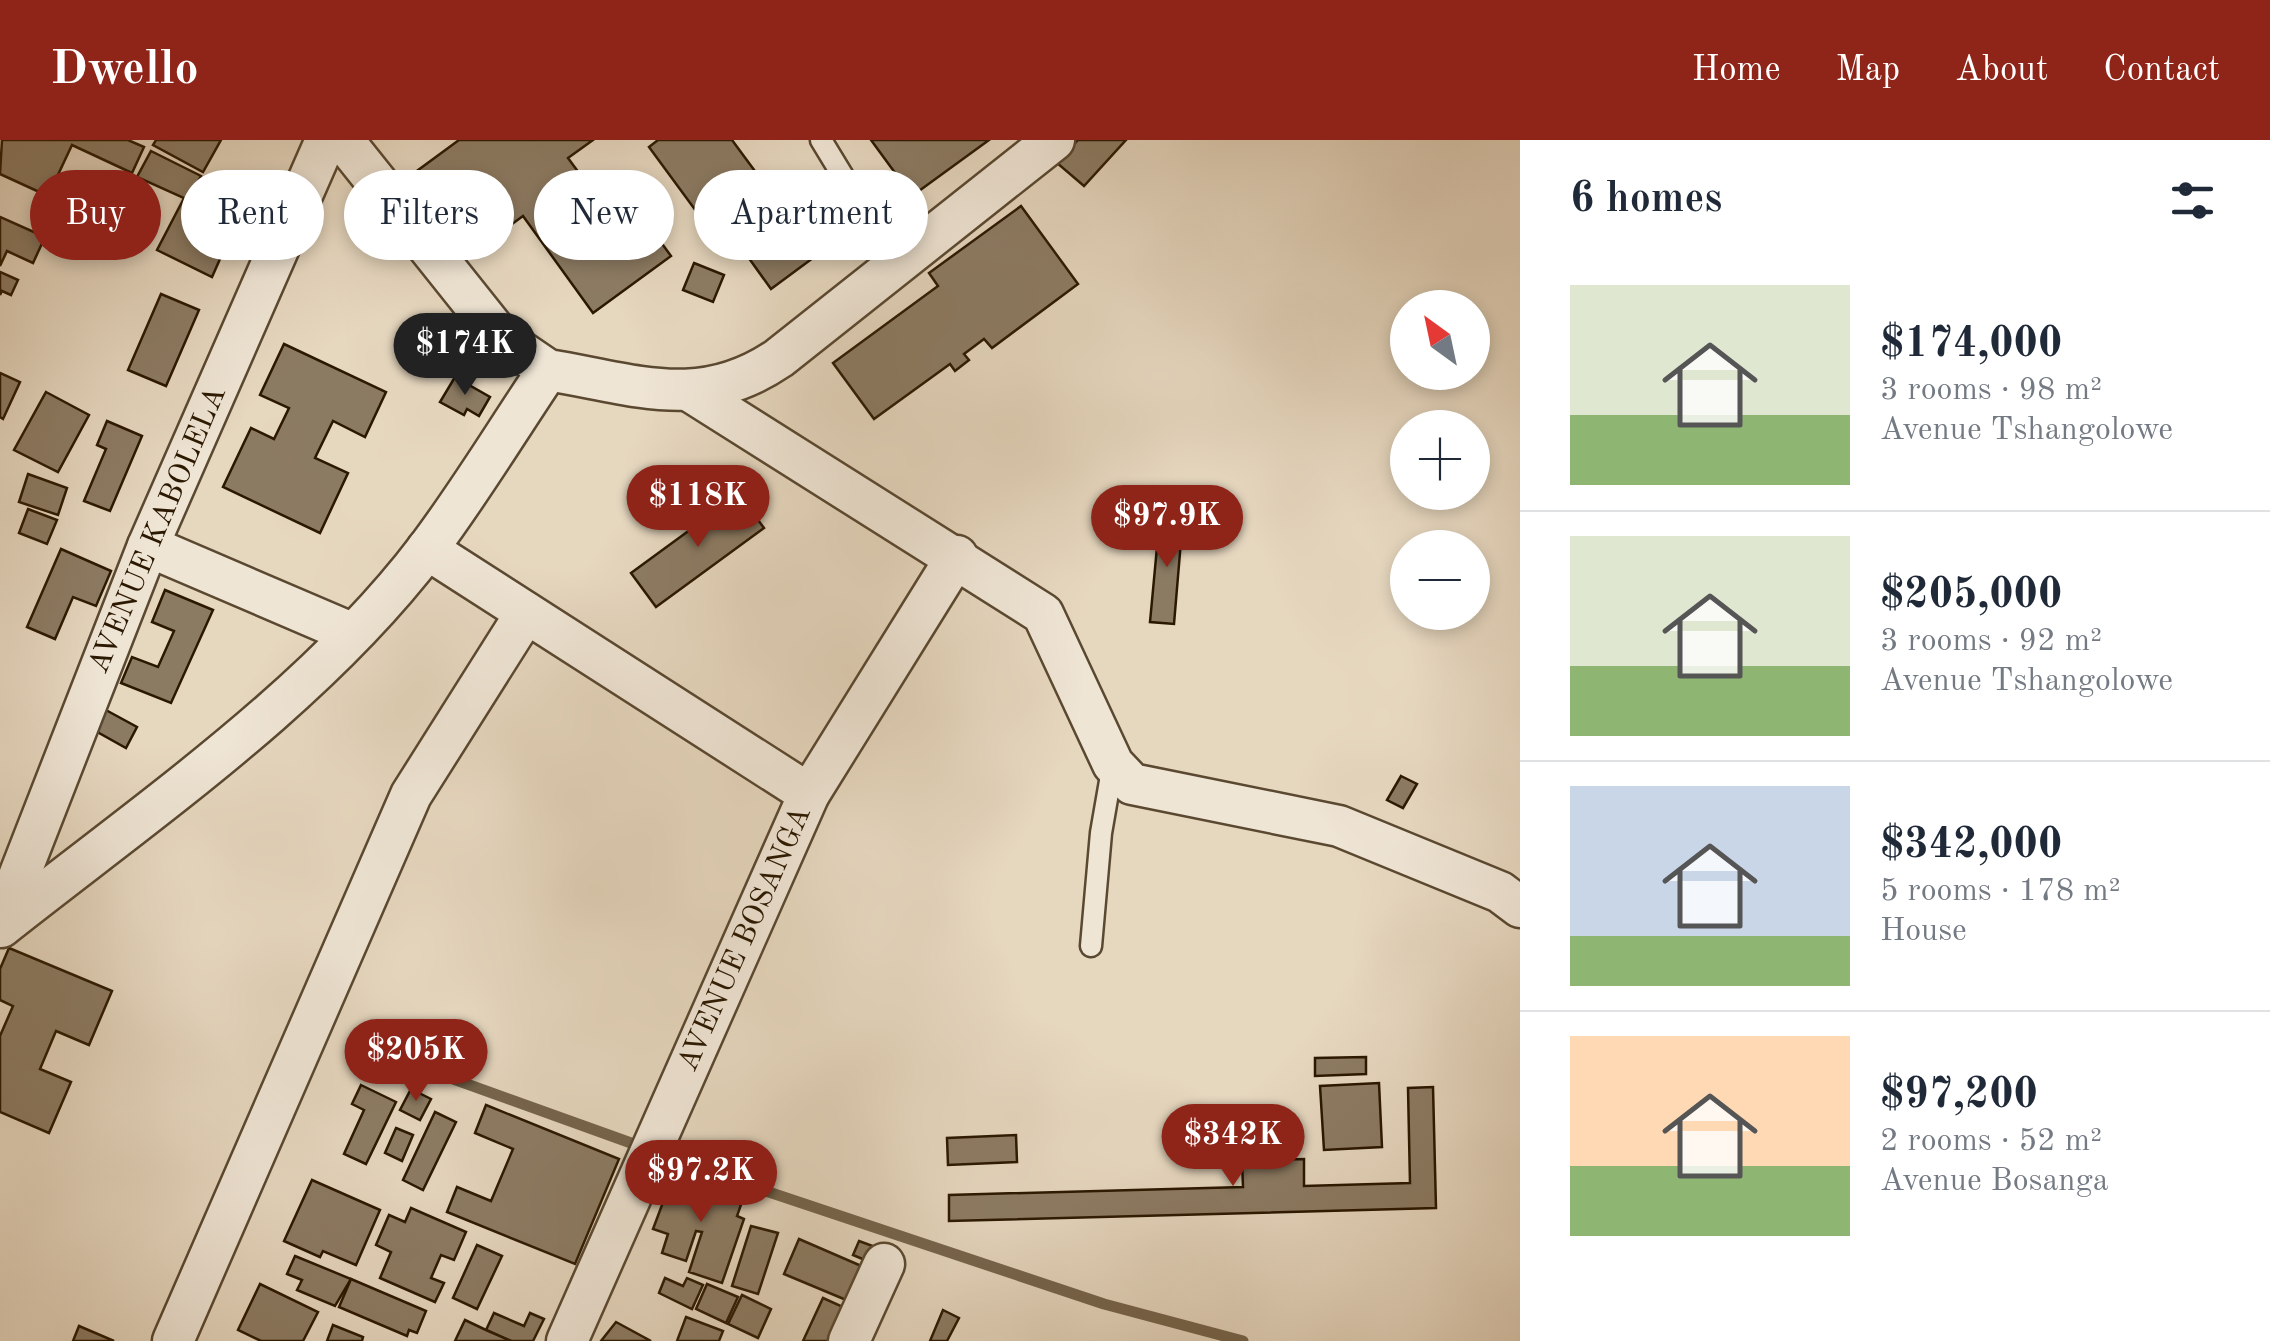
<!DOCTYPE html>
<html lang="en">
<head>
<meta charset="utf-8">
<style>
  :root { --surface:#fff; --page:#f2f2f3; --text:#1f2937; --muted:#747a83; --line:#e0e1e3; --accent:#8f2418 }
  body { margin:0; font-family:"Old Standard TT",serif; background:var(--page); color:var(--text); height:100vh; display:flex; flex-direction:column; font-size:38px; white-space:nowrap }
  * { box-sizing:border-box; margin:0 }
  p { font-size:32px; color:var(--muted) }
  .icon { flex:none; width:55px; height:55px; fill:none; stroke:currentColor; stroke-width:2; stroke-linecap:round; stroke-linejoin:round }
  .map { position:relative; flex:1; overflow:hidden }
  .panel { display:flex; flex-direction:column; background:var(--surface); width:750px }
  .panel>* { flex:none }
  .top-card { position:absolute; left:30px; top:30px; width:950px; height:90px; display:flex; gap:20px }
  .needle { width:65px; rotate:327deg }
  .tools { position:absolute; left:1390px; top:150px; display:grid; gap:20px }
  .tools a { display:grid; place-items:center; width:100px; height:100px; border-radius:50%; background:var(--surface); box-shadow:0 5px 15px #0003; font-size:50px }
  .price { position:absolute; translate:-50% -85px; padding:0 22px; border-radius:35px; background:var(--accent); color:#fff; font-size:32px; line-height:65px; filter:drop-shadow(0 2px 5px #0008) }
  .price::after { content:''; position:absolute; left:50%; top:60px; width:30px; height:22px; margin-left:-15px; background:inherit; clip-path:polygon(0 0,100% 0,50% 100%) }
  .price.on { background:#222; color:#fff }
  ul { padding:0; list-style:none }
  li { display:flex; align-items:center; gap:30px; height:250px; padding:0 50px }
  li+li { border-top:2px solid var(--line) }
  li span { display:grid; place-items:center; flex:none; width:280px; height:200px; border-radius:0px; color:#555 }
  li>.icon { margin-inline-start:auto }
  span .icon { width:120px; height:120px; fill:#fffc; stroke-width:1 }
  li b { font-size:42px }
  h2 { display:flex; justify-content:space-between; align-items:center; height:120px; padding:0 50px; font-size:42px }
  .tag { padding:0 35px; border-radius:45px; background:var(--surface); box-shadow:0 5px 15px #0003; font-size:35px; line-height:90px }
  .tag.on { background:var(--accent); color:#fff }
  header { display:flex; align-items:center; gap:60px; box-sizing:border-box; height:140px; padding:0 50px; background:var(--accent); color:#fff }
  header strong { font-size:48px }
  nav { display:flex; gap:55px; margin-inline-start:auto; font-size:35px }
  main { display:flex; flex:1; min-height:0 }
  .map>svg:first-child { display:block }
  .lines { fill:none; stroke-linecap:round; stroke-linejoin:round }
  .stream { stroke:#75644c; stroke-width:11 }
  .building { fill:#8c7b63; stroke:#2b1800; stroke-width:2.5 }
  .service-casing { stroke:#5a4830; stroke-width:25 }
  .minor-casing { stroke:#5a4830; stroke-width:45 }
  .service { stroke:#efe5d5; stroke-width:20 }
  .minor { stroke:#efe5d5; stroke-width:40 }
  .labels { text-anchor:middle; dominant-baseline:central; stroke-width:9; stroke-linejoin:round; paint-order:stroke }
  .street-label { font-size:30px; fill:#2b1800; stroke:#efe5d5 }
</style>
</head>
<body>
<header>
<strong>Dwello</strong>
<nav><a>Home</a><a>Map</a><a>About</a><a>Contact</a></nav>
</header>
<main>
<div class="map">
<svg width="1520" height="1201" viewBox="0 0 1520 1201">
  <rect width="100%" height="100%" fill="#e6d7bf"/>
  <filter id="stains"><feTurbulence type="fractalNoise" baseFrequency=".002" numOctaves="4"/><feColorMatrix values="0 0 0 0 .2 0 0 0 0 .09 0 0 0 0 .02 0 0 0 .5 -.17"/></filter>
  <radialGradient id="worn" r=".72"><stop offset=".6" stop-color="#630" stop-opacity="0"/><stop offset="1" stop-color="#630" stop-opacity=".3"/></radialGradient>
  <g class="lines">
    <g class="stream">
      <path d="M353,903L631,1003"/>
      <path d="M676,1021L1104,1164L1243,1201"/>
    </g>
  </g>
  <g class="building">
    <path d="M2,0H128L144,7L132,33L72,5L48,56L0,34Z"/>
    <path d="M156,0H221L203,32L153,5Z"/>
    <path d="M459,0H593L568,18L615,82L636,68L671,116L593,173L523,76L474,112L410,36Z"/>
    <path d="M658,0H732L817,115L771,149L733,96L721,105L649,7Z"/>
    <path d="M871,0H989L912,56Z"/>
    <path d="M1078,0H1126L1084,46L1057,23Z"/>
    <path d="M151,11L201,36L188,60L137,37Z"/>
    <path d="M183,60L236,83L212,137L157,110Z"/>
    <path d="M1021,66L1078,144L992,208L984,199L964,214L969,220L955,231L950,224L874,279L833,223L938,146L929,133Z"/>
    <path d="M0,77L45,97L33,123L7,111L0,126Z"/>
    <path d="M694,123L724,135L713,162L683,150Z"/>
    <path d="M0,132L18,140L11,155L2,151L0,155Z"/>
    <path d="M161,154L199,170L166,246L128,230Z"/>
    <path d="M284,204L386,252L365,297L333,281L315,318L348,333L320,393L223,347L251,288L274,299L289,268L260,255Z"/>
    <path d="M0,233L20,242L3,279L0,277Z"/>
    <path d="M455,237L490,257L479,276L467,269L464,275L440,262Z"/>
    <path d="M46,252L89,275L58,332L14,310Z"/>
    <path d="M107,281L142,296L110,371L84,361L106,309L97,305Z"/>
    <path d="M28,334L67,348L58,375L19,362Z"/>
    <path d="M739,354L764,388L656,467L631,433Z"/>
    <path d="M28,369L57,380L47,404L19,393Z"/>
    <path d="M1160,375L1183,377L1174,484L1150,482Z"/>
    <path d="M61,409L111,431L96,466L73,457L55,499L27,487Z"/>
    <path d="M165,450L213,470L171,563L121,543L132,517L158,527L174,491L152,482Z"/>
    <path d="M104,569L137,587L126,608L92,589Z"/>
    <path d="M1401,636L1417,644L1403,668L1387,660Z"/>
    <path d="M9,808L112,851L89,905L56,891L40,929L71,942L49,993L0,972V896L13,866L0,860V829Z"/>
    <path d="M1366,917V934L1315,936V918Z"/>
    <path d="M1379,943L1382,1007L1324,1010L1320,946Z"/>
    <path d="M361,945L396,962L366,1024L344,1014L364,970L352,964Z"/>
    <path d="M1433,947L1436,1068L949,1081V1055L1243,1047L1242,1021L1304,1019V1046L1410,1043L1408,948Z"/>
    <path d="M411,949L431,959L420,980L400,970Z"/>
    <path d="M486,965L619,1019L575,1124L447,1072L457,1047L491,1061L513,1009L475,993Z"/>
    <path d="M435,972L456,982L423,1050L403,1040Z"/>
    <path d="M396,988L413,995L402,1021L385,1013Z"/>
    <path d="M1016,995L1017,1022L948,1025L947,998Z"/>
    <path d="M674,1033L744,1056L737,1076L744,1079L722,1143L689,1132L702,1092L696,1091L686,1121L662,1113L668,1094L653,1089Z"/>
    <path d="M312,1040L380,1070L356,1125L323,1111L320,1117L284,1101Z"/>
    <path d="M411,1068L466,1092L454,1120L441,1115L431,1138L444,1143L435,1162L380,1138L391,1112L376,1105L389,1075L405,1082Z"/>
    <path d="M751,1086L778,1093L758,1154L732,1146Z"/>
    <path d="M799,1099L866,1128L851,1162L784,1134Z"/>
    <path d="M859,1101L878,1108L872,1123L853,1115Z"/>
    <path d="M477,1105L502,1116L477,1169L453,1158Z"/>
    <path d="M295,1116L351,1139L335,1166L297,1150L302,1140L287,1134Z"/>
    <path d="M665,1138L683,1146L687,1138L703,1145L692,1169L659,1153Z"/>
    <path d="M351,1139L426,1171L417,1193L409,1190L407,1196L339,1167Z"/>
    <path d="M260,1144L318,1172L303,1201H261L238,1190Z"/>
    <path d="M707,1144L738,1157L726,1183L696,1169Z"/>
    <path d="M742,1155L771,1169L758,1198L728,1184Z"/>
    <path d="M823,1158L852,1171L838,1201H803Z"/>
    <path d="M943,1170L959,1178L947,1201H930Z"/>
    <path d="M494,1173L524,1186L530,1173L544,1179L533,1201H511L486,1190Z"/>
    <path d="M686,1177L723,1191L719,1201H677Z"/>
    <path d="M465,1180L486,1190L511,1201H455Z"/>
    <path d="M616,1182L651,1201H601Z"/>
    <path d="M333,1185L363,1197L362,1201H327Z"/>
    <path d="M79,1186L114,1201H73Z"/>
  </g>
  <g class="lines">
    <defs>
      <g id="service">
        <path d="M821,0L897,125"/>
        <path d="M1091,806L1101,693L1113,624"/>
      </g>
      <g id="minor">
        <path d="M343,0L501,198L548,230C634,244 700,272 779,218L1054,0"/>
        <path d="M693,253L1043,474L1113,624L1132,644L1339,686L1500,752L1520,767"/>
        <path d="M148,406L351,493"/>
        <path d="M427,409L809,654"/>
        <path d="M0,785L148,406L326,0"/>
        <path d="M1,787C146,672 316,556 428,408C471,351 508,289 548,230"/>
        <path d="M173,1201L411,655L526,473"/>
        <path d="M567,1201L809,654L957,416"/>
        <path d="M849,1201L884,1124"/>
      </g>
    </defs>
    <use href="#service" class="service-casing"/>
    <use href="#minor" class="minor-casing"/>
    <use href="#service" class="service"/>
    <use href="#minor" class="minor"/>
  </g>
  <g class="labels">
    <g class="street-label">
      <text transform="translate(158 390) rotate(-67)">AVENUE KABOLELA</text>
      <text transform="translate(745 799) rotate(-66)">AVENUE BOSANGA</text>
    </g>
  </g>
  <rect width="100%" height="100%" filter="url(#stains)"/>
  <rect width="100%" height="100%" fill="url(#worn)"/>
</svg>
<div class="tools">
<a><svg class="needle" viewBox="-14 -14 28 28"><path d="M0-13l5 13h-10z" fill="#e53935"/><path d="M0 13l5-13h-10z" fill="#747a83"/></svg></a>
<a>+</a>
<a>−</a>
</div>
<b class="price on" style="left:465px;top:258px">$174K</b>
<b class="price" style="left:698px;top:410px">$118K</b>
<b class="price" style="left:1167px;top:430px">$97.9K</b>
<b class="price" style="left:416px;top:964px">$205K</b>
<b class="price" style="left:1233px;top:1049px">$342K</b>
<b class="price" style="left:701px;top:1085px">$97.2K</b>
<div class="top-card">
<a class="tag on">Buy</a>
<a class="tag">Rent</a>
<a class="tag">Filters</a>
<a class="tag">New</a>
<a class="tag">Apartment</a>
</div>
</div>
<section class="panel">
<h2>6 homes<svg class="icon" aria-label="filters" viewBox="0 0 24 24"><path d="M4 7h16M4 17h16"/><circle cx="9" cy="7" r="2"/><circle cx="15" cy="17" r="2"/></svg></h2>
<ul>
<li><span style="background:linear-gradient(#dfe7d0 65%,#8fb573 0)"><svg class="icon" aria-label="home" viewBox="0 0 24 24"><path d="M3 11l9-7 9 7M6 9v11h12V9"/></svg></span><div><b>$174,000</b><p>3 rooms · 98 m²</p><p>Avenue Tshangolowe</p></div></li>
<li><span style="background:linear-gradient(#dfe7d0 65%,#8fb573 0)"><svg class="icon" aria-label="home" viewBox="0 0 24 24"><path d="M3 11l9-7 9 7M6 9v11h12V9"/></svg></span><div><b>$205,000</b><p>3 rooms · 92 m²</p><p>Avenue Tshangolowe</p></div></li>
<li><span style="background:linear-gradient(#c9d6e8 75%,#8fb573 0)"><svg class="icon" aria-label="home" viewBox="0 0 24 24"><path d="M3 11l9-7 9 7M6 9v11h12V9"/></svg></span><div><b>$342,000</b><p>5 rooms · 178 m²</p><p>House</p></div></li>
<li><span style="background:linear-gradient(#ffd9b3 65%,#8fb573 0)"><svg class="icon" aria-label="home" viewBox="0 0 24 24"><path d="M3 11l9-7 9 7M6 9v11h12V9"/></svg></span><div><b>$97,200</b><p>2 rooms · 52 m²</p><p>Avenue Bosanga</p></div></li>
</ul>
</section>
</main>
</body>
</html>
